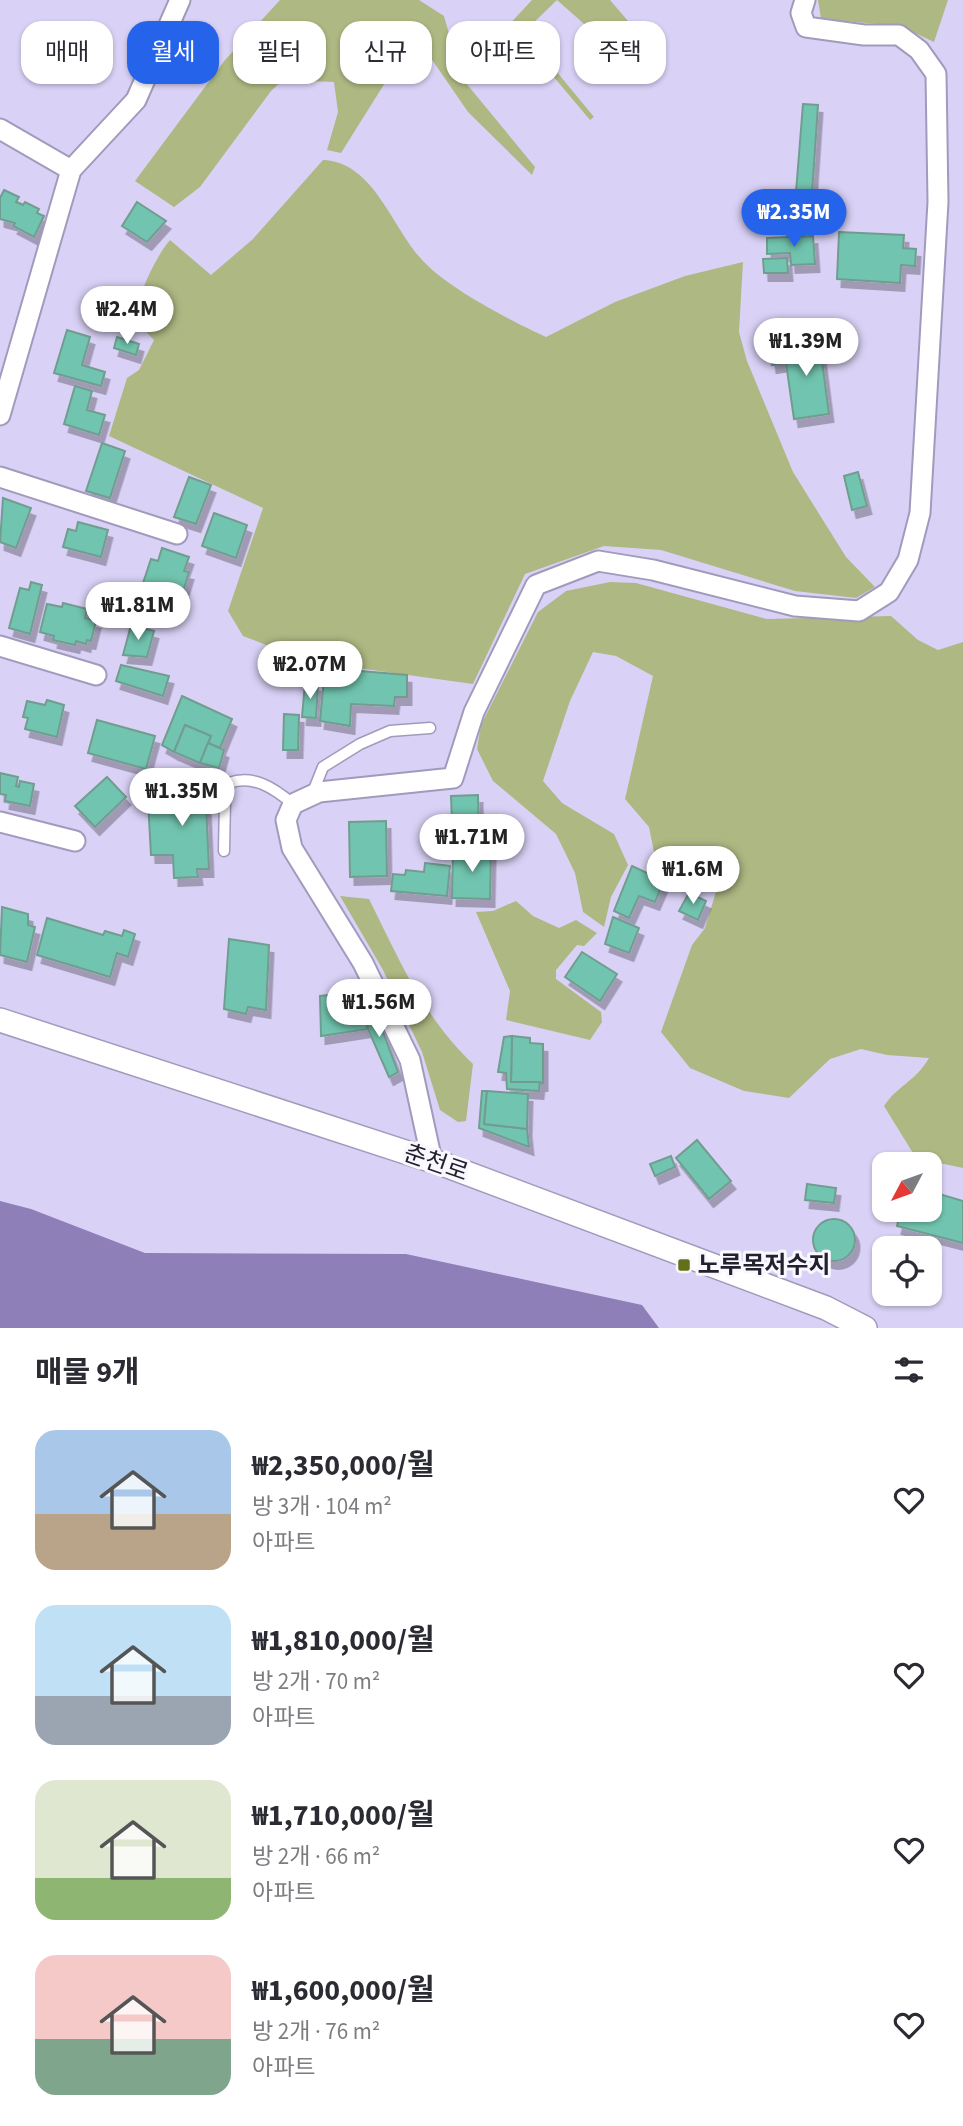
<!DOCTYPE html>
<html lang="ko">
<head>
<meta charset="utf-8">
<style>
  :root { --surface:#fff; --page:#f2f2f3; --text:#2b2b33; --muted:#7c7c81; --accent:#2563eb }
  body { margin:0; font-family:"Source Sans 3","Noto Sans KR",sans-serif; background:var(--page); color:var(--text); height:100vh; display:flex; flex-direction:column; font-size:26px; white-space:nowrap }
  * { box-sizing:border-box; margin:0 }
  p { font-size:23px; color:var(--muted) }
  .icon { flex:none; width:38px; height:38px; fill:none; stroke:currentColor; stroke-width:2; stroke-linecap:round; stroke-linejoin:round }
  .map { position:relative; height:1328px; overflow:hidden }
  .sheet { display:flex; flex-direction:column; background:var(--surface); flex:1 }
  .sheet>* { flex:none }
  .banner { position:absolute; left:21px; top:21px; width:922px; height:63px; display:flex; gap:14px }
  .needle { width:46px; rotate:229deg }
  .tools { position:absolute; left:872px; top:1152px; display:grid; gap:14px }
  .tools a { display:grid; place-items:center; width:70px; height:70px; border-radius:14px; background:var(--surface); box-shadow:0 2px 5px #0004; font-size:35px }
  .price { position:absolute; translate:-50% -60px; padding:0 16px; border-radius:24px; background:#fff; color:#222; font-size:23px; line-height:46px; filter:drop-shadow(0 2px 4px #0008) }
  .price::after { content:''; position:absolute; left:50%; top:42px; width:21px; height:16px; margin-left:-10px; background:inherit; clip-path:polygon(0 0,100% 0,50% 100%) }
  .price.selected { background:var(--accent); color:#fff }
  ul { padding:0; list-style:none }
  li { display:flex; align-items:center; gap:21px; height:175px; padding:0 35px }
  li span { display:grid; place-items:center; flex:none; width:196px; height:140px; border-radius:21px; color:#555 }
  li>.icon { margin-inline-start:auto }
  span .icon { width:84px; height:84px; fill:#fffc; stroke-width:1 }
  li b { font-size:30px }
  h2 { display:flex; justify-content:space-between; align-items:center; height:84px; padding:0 35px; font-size:30px }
  .chip { padding:0 24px; border-radius:21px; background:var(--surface); box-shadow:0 2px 5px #0004; font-size:24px; line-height:63px }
  .chip.selected { background:var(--accent); color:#fff }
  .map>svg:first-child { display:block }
  .green { fill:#aeb883 }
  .water { fill:#8f7fb8 }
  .building { fill:#71c4af; stroke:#719d91; stroke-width:2; filter:url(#shadow) }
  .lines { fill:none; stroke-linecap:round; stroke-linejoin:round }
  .service-casing { stroke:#a29abc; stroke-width:13 }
  .minor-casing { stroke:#a29abc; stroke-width:23 }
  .tertiary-casing { stroke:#a29abc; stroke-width:26 }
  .service { stroke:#fff; stroke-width:10 }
  .minor { stroke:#fff; stroke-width:19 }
  .tertiary { stroke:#fff; stroke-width:23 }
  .poi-dot { fill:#646f17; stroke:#f9f8ff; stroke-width:2.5 }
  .labels { text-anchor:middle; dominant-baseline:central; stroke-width:6; stroke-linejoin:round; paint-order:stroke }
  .street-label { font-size:24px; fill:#24212e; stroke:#f9f8ff }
  .poi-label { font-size:24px; font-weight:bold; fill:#24212e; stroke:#f9f8ff; text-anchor:start }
</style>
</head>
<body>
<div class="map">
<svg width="963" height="1328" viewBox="0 0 963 1328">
  <defs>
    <filter id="shadow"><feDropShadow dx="4.5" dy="8" stdDeviation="0" flood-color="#0004"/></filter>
  </defs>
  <rect width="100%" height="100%" fill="#dad2f6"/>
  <g class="green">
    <path d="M280,0H419L444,16L461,77L535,167L532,175L468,112L415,35L341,153L327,150L338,112L334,82L283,80L271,91L200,187L174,207L135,181L225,60Z"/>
    <path d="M532,0H610L652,49L654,58L645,78L557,0L524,32L594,117L590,120L521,38L476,82L464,53L492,43Z"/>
    <path d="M818,0H948L934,42L900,26L821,19Z"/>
    <path d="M323,160C376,162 393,233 427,265C452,290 513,322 546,337L615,302L685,276L743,262L739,332L747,361L793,472L846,557L875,587L856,598L795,591L661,550L604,546L525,574L473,684L307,661L243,636L228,611L263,508L109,436L127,378L139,370L154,340C147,332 140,328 138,317C134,300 158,253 170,240L211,275L253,239Z"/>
    <path d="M610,582L636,583L767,619L891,616L918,640L938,650L963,642V1168L916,1158L884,1106C897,1086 916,1081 929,1058L887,1055L861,1049L830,1059L789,1098L744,1091L690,1068L661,1032L692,945L705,928L721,875L705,861L684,867L655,857L649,827L625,799L653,676L616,656L593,652L570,701L543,781L562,803L614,834L628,865L611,897L604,927L583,912L575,873L556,834L493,781L477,749L481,725L538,612L566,591Z"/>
    <path d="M340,896L369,899C400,961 422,1015 473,1064L466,1121L458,1122L440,1110L422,1052L383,970Z"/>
    <path d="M516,901L533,916L559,928L576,920L597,933L584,946L577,945L556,970V979L601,1012L602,1022L590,1040L506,1020L510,991L476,912L493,911Z"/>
  </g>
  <path class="water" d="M0,1201L31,1209L145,1253L406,1254L642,1305L659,1328H0Z"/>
  <g class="building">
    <path d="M803,104L818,105L812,193L796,192Z"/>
    <path d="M4,190L19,197L16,202L23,205L25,202L39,209L37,213L44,216L34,237L13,226L15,223L0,219V198Z"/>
    <path d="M137,202L166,221L147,242L122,226Z"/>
    <path d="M784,214L800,216L799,231L783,229Z"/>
    <path d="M839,232L904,235L903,248L916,249L915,266L901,265L900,283L837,279Z"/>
    <path d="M813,236L815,264L791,265L790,253L767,254V238Z"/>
    <path d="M787,258L788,273H764L763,259Z"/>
    <path d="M67,330L90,337L82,365L105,372L101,386L54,373Z"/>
    <path d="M117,337L139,344L136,355L114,348Z"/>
    <path d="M819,338L829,414L794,419L783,342Z"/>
    <path d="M783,342L786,363L772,365L769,344Z"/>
    <path d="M75,386L92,391L87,410L105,415L99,435L64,424Z"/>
    <path d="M102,443L125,451L110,498L86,491Z"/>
    <path d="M858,472L867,506L852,510L844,476Z"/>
    <path d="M189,477L211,485L196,524L174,517Z"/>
    <path d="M3,498L31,508L16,548L0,542Z"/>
    <path d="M214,513L247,525L236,558L202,546Z"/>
    <path d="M78,522L108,530L101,557L63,547L68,529L76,531Z"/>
    <path d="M162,548L189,557L184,571L189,572L179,605L160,599L163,589L143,583L151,559L158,561Z"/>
    <path d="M31,582L42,585L30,634L9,628L20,588L29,590Z"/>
    <path d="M63,603L87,609L85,618L96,621L91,641L87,640L86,644L76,641L75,645L53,640L54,636L40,632L47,604L62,607Z"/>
    <path d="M131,625L154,631L147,657L123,655Z"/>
    <path d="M121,665L169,676L163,696L116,681Z"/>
    <path d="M325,668L407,675V697H395L394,706L351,704L350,726L320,721Z"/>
    <path d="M305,683L318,684L316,718L302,717Z"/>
    <path d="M182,696L232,719L220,748L208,743L211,736L185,725L174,752L162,745Z"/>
    <path d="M47,700L64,705L57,737L25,729L28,718L23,717L27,701L45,705Z"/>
    <path d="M284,714L299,715L298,750H283Z"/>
    <path d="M97,720L155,736L146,769L88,753Z"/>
    <path d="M185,725L211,736L200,763L174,752Z"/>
    <path d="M208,743L224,750L219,768L200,763Z"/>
    <path d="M0,773L18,777L16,786L19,787L20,781L34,784L30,806L5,801L6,795L0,794Z"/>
    <path d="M107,777L126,797L95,827L75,806Z"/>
    <path d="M205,781L209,869H197L198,877L174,878L173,855H151L148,801L172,800L171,783Z"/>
    <path d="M478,795L479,846L453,847L451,796Z"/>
    <path d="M386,821L387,876L350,877L349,822Z"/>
    <path d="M453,850L491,851L490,899L452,898Z"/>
    <path d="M425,863L450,866L447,896L391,891L393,874L405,875L406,870L424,872Z"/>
    <path d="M685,863L698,867L693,878L682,873Z"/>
    <path d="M632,866L664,881L655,902L639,896L629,918L614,911Z"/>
    <path d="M689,893L706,901L698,920L679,911Z"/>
    <path d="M2,907L28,914V925L35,927L27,962L0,955Z"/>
    <path d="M613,917L639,928L629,953L605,944Z"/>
    <path d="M47,918L103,935L105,931L122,936L124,930L135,934L128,957L117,953L110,977L37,955Z"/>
    <path d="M229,939L269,945L266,1010L248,1007L246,1014L224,1009Z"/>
    <path d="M582,952L617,974L600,1001L565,977Z"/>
    <path d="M361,992L368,1029L321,1036L320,996Z"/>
    <path d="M362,994H365L381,1027L398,1072L389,1077L368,1029Z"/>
    <path d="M512,1036L530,1038V1043L543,1044V1083L511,1082Z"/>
    <path d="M512,1036L511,1082H540L539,1091L507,1089L506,1073L498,1072L504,1037Z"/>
    <path d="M482,1091H487L484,1124L527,1129L529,1147L479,1128Z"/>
    <path d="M487,1091L528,1094L527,1129L484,1124Z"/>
    <path d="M697,1140L731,1181L709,1199L676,1158Z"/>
    <path d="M671,1156L675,1167L655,1176L650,1164Z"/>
    <path d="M807,1184L836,1188L834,1203L805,1200Z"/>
    <path d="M929,1191L963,1201V1243L897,1226L901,1209H929Z"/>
    <circle cx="834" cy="1240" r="21"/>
  </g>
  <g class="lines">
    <defs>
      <g id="service">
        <path d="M313,792L323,767L360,744L390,731L430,728"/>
        <path d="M224,851L225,800L229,783C254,774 275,789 293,804"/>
      </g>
      <g id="minor">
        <path d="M0,129L71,170"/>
        <path d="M0,415L71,170L136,100L180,0"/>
        <path d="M0,477L177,534"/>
        <path d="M0,646L96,675"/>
        <path d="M0,822L75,841"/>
        <path d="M432,1161L410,1060L363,963L292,848L286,820L293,804L319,792L453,778L474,712L536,585L598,561L653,570L795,606L859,611L889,592L908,560L920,513L938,202L936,74L919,50L899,35H864L806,27L801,13L805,0"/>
      </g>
      <path id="tertiary" d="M0,1020L445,1165L826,1308L865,1328"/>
    </defs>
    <use href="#service" class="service-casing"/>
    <use href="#minor" class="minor-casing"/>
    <use href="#tertiary" class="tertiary-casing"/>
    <use href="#service" class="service"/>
    <use href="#minor" class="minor"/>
    <use href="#tertiary" class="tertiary"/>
  </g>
  <rect class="poi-dot" x="677" y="1258" width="14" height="14" rx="3.5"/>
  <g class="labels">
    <g class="street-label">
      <text transform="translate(436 1163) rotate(19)">춘천로</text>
    </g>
    <g class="poi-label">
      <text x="698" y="1265">노루목저수지</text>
    </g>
  </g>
</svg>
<div class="tools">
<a><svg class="needle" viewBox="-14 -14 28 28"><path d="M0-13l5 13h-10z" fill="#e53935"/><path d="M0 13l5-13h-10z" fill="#7c7c81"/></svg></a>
<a><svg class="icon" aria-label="locate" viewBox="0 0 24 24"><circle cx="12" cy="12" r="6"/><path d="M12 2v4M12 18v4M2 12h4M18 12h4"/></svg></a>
</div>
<b class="price selected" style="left:794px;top:249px">₩2.35M</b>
<b class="price" style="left:127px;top:346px">₩2.4M</b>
<b class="price" style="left:806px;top:378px">₩1.39M</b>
<b class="price" style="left:138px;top:642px">₩1.81M</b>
<b class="price" style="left:310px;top:701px">₩2.07M</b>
<b class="price" style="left:182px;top:828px">₩1.35M</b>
<b class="price" style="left:472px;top:874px">₩1.71M</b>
<b class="price" style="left:693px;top:906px">₩1.6M</b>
<b class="price" style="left:379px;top:1039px">₩1.56M</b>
<div class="banner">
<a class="chip">매매</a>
<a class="chip selected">월세</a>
<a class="chip">필터</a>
<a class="chip">신규</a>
<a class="chip">아파트</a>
<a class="chip">주택</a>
</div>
</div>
<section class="sheet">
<h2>매물 9개<svg class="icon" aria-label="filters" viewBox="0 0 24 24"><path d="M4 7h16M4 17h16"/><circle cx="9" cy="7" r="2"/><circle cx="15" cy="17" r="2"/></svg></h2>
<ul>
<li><span style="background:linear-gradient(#a9c7e8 60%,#b9a48a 0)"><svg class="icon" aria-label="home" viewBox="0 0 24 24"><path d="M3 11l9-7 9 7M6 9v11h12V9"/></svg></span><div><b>₩2,350,000/월</b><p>방 3개 · 104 m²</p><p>아파트</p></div><svg class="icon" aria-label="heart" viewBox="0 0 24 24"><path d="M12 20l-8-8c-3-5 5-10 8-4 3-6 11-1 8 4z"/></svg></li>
<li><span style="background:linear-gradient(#bfe0f5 65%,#9aa5b1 0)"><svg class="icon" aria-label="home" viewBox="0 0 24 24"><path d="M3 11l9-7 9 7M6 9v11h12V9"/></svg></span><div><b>₩1,810,000/월</b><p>방 2개 · 70 m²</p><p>아파트</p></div><svg class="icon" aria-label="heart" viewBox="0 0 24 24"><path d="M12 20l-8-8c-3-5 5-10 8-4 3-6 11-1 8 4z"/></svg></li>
<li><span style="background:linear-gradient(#dfe7d0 70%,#8fb573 0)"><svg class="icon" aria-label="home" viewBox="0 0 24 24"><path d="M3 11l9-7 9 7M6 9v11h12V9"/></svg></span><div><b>₩1,710,000/월</b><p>방 2개 · 66 m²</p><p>아파트</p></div><svg class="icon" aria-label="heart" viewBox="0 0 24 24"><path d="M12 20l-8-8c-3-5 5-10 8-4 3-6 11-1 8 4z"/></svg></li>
<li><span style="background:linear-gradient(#f6c9c9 60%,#7fa58c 0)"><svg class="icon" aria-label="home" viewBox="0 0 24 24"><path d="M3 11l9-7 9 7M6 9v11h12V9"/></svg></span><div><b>₩1,600,000/월</b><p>방 2개 · 76 m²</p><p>아파트</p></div><svg class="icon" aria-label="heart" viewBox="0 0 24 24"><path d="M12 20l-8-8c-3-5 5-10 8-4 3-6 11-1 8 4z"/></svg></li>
</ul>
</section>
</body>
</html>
